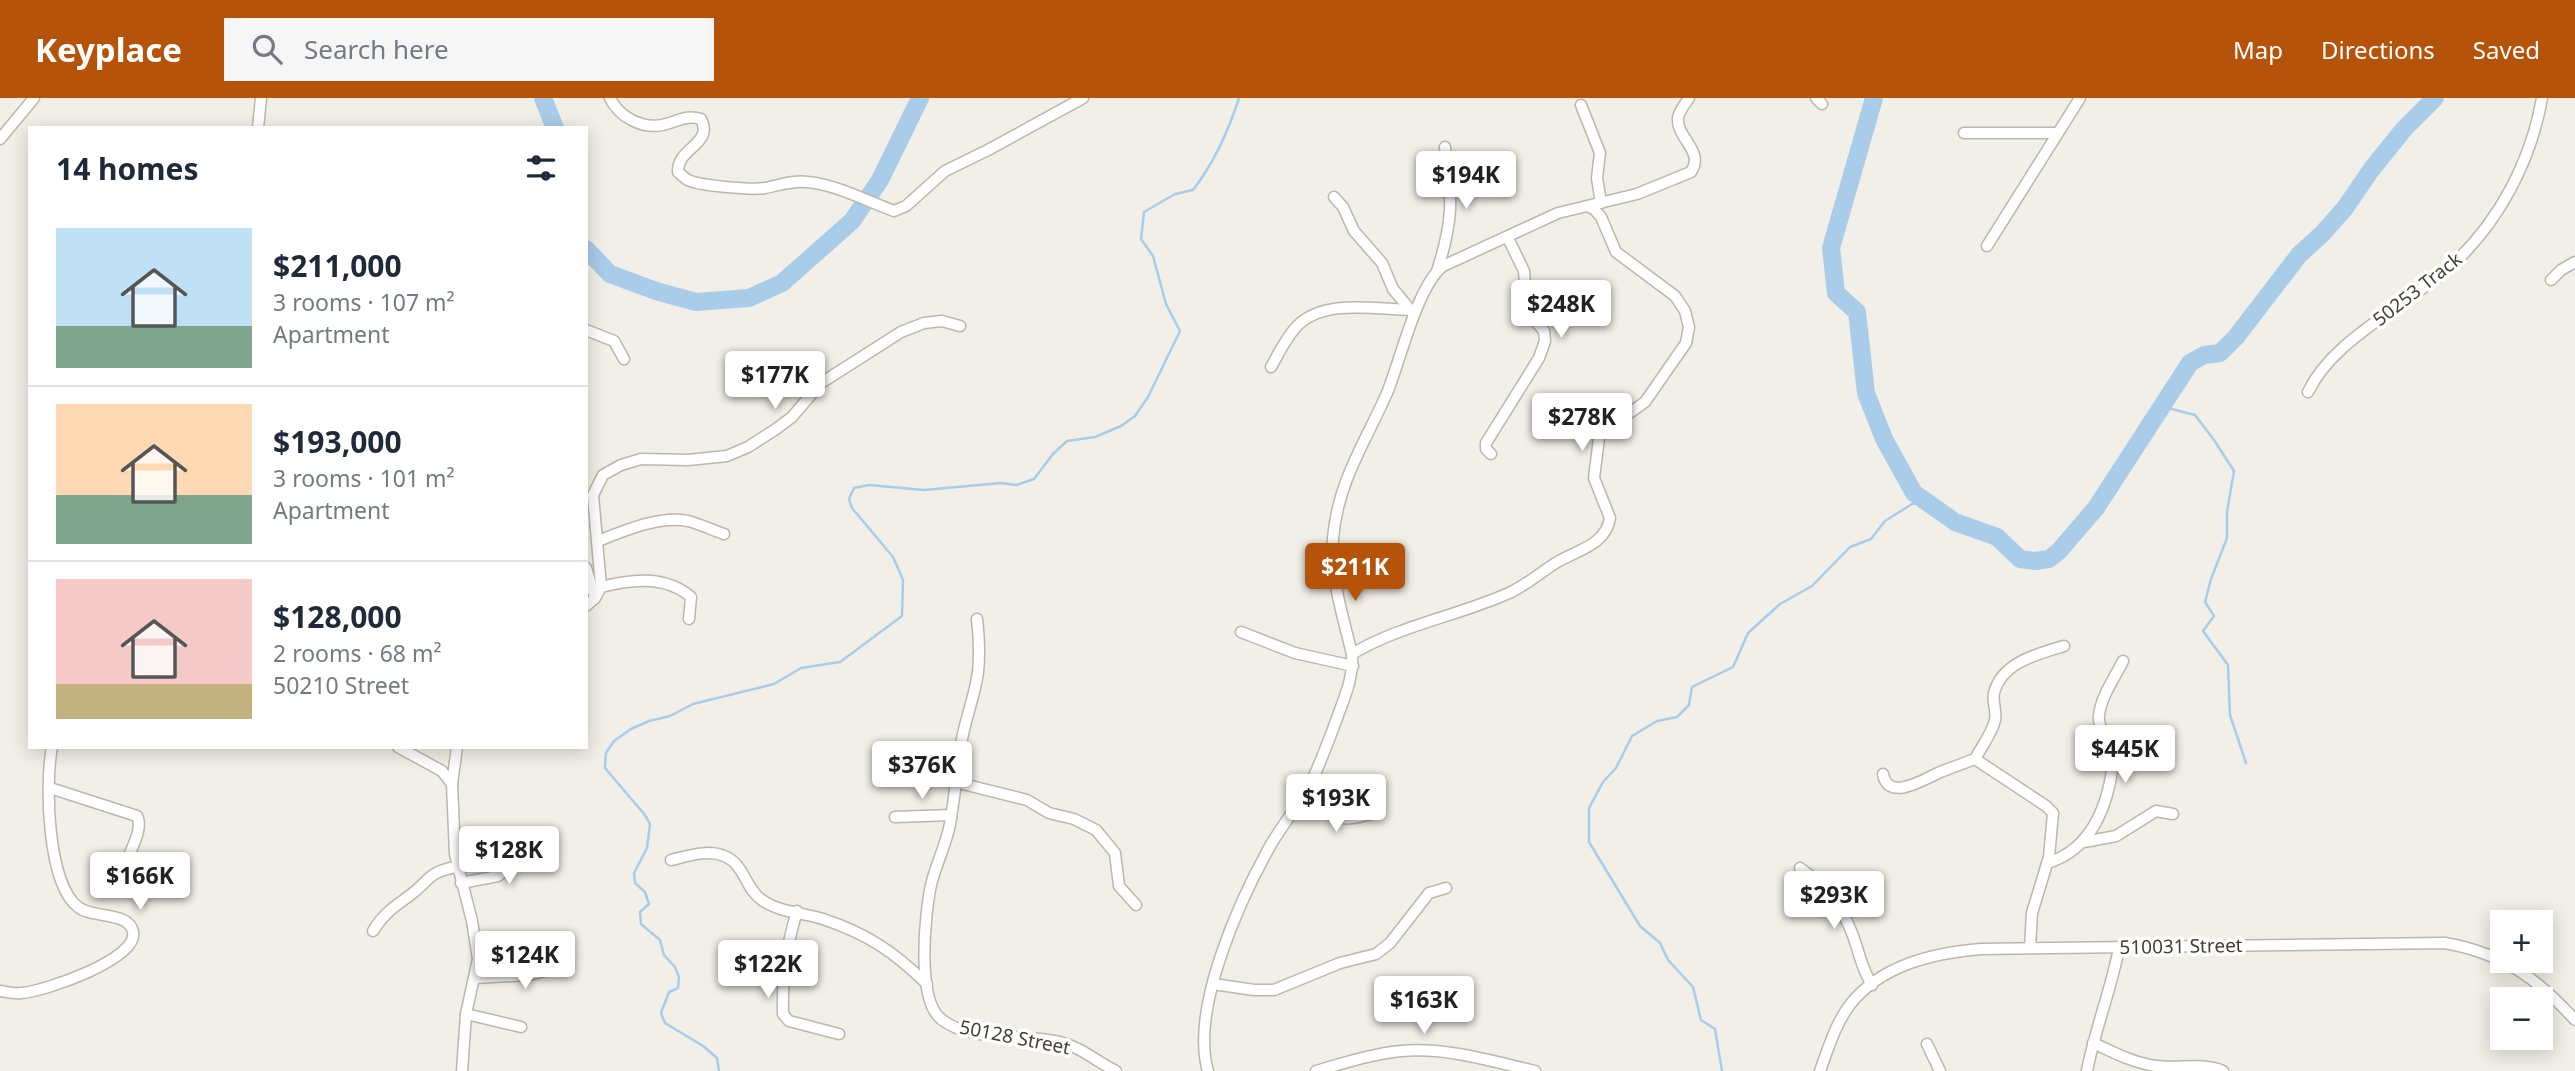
<!DOCTYPE html>
<html lang="en">
<head>
<meta charset="utf-8">
<style>
  :root { --surface:#fff; --page:#f6f6f7; --text:#1f2937; --muted:#747a83; --line:#e0e1e3; --accent:#b45309 }
  body { margin:0; font-family:"Noto Sans",sans-serif; background:var(--page); color:var(--text); height:100vh; display:flex; flex-direction:column; font-size:26px; white-space:nowrap }
  * { box-sizing:border-box; margin:0 }
  p { font-size:23px; color:var(--muted) }
  .icon { flex:none; width:38px; height:38px; fill:none; stroke:currentColor; stroke-width:2; stroke-linecap:round; stroke-linejoin:round }
  .map { position:relative; flex:1; overflow:hidden }
  .sheet { position:absolute; left:28px; top:28px; width:560px; height:623px; display:flex; flex-direction:column; background:var(--surface); border-radius:0px; box-shadow:0 4px 18px #0003 }
  .sheet>* { flex:none }
  .controls { position:absolute; left:2490px; top:812px; display:grid; gap:14px }
  .controls a { display:grid; place-items:center; width:63px; height:63px; border-radius:0px; background:var(--surface); box-shadow:0 4px 18px #0003; font-size:35px }
  .price { position:absolute; translate:-50% -60px; padding:0 16px; border-radius:7px; background:#fff; color:#222; font-size:23px; line-height:46px; filter:drop-shadow(0 2px 4px #0008) }
  .price::after { content:''; position:absolute; left:50%; top:42px; width:21px; height:16px; margin-left:-10px; background:inherit; clip-path:polygon(0 0,100% 0,50% 100%) }
  .price.on { background:var(--accent); color:#fff }
  ul { padding:0; list-style:none }
  li { display:flex; align-items:center; gap:21px; height:175px; padding:0 28px }
  li+li { border-top:2px solid var(--line) }
  li span { display:grid; place-items:center; flex:none; width:196px; height:140px; border-radius:0px; color:#555 }
  li>.icon { margin-inline-start:auto }
  span .icon { width:84px; height:84px; fill:#fffc; stroke-width:1 }
  li b { font-size:30px }
  h2 { display:flex; justify-content:space-between; align-items:center; height:84px; padding:0 28px; font-size:30px }
  header { display:flex; align-items:center; gap:42px; box-sizing:border-box; height:98px; padding:0 35px; background:var(--accent); color:#fff }
  header strong { font-size:33px }
  nav { display:flex; gap:38px; margin-inline-start:auto; font-size:24px }
  .search { width:490px; height:63px; background:var(--page); display:flex; align-items:center; gap:18px; box-sizing:border-box; padding:0 24px; border-radius:0px; color:var(--muted); font-size:26px }
  .map>svg:first-child { display:block }
  .lines { fill:none; stroke-linecap:round; stroke-linejoin:round }
  .stream { stroke:#a9cce9; stroke-width:2.5 }
  .river { stroke:#a9cce9; stroke-width:18 }
  .street-casing { stroke:#bdb7ab; stroke-width:13 }
  .street { stroke:#fff; stroke-width:10 }
  .labels { text-anchor:middle; dominant-baseline:central; stroke-width:7; stroke-linejoin:round; paint-order:stroke }
  .street-label { font-size:19px; fill:#454037; stroke:#fff }
</style>
</head>
<body>
<header>
<strong>Keyplace</strong>
<div class="search"><svg class="icon" aria-label="search" viewBox="0 0 24 24"><circle cx="10" cy="10" r="6"/><path d="M15 15l6 6"/></svg>Search here</div>
<nav><a>Map</a><a>Directions</a><a>Saved</a></nav>
</header>
<div class="map">
<svg width="2575" height="973" viewBox="0 0 2575 973">
  <rect width="100%" height="100%" fill="#f2efe8"/>
  <g class="lines">
    <g class="stream">
      <path d="M2160,308L2195,317L2214,342L2234,373L2227,414V440L2211,481L2205,504L2214,518L2203,533L2228,567L2230,617L2246,665"/>
      <path d="M719,973L717,960L703,948L665,925L661,915L669,894L678,890L679,879L675,869L664,857L660,842L641,826L640,814L649,806L645,794L635,785L634,775L647,750L650,726L645,717L605,670L606,655L614,643L631,631L649,623L670,618L693,606L774,586L801,570L840,564L902,518L903,482L893,459L852,410L849,401L854,390L869,387L924,392L1001,385L1016,387L1034,381L1053,356L1067,343L1095,339L1121,328L1135,318L1148,299L1180,233L1166,206L1153,158L1141,141L1144,114L1175,96L1193,92C1213,66 1229,31 1239,0"/>
      <path d="M1722,973L1715,931L1701,922L1693,889L1668,862L1660,845L1640,828L1589,744V710L1603,684L1616,670L1632,638L1657,623L1677,619L1689,607L1692,589L1733,569L1748,535L1780,506L1812,488L1850,449L1871,441L1885,423L1912,406L1927,403"/>
    </g>
    <g class="river">
      <path d="M543,0L555,30"/>
      <path d="M1874,0L1831,150L1836,195L1857,214L1866,295L1884,341L1914,395L1955,424L1997,439L2020,461L2035,463L2049,461L2059,453L2096,410L2190,265L2204,257L2220,255L2236,239L2299,157L2322,136L2345,110L2371,72L2404,31L2435,0"/>
      <path d="M586,151L610,176L656,193L696,204L749,200L782,185L852,123L880,82L920,0"/>
    </g>
    <defs>
      <g id="street">
        <path d="M610,0C619,19 642,31 662,27C677,24 686,16 701,21C714,47 677,49 678,74C679,75 685,80 686,81C697,88 752,92 765,90C780,87 793,82 808,84C837,87 867,103 894,113L906,108L945,73L988,52L1083,0"/>
        <path d="M1816,0L1822,6"/>
        <path d="M1581,7L1600,55L1597,80L1601,105"/>
        <path d="M258,30L261,0"/>
        <path d="M1964,35H2058"/>
        <path d="M0,41L34,0"/>
        <path d="M1334,99L1343,109L1354,133L1382,165L1393,191L1412,214"/>
        <path d="M1987,148L2080,0"/>
        <path d="M1437,173C1453,124 1453,100 1445,49"/>
        <path d="M2551,182L2561,172L2575,164"/>
        <path d="M586,232L614,243L624,261"/>
        <path d="M1271,269C1279,255 1286,239 1298,227C1325,201 1375,211 1410,212"/>
        <path d="M2308,294C2326,257 2363,233 2396,209C2414,196 2435,183 2452,167C2499,124 2531,63 2542,0"/>
        <path d="M1491,356L1486,351V345L1539,260L1545,243L1544,233L1527,213L1524,173L1508,140"/>
        <path d="M598,443C623,433 660,417 688,423C700,426 712,432 724,436"/>
        <path d="M586,470L595,500"/>
        <path d="M601,489C631,481 665,477 691,499L689,521"/>
        <path d="M586,508L595,500L601,489L593,397L603,377L621,367L641,361L688,362L727,358L748,349L776,331L792,319L821,285L901,234L924,225L942,223L960,228"/>
        <path d="M977,521C979,539 980,556 978,574C975,597 966,619 962,641C957,669 955,698 950,726C946,747 936,766 931,787C925,815 916,901 941,921C971,945 1025,935 1060,944C1081,949 1097,964 1116,973"/>
        <path d="M1241,534L1295,555L1353,568"/>
        <path d="M1352,556C1400,527 1458,518 1509,495C1527,487 1542,473 1559,463C1579,452 1606,446 1610,420L1594,380L1600,332L1611,321L1631,314L1645,304L1686,245L1689,229L1685,213L1675,198L1616,154L1601,119L1594,111L1587,108"/>
        <path d="M398,649L442,673L452,686"/>
        <path d="M457,649L452,686L455,756L472,823L478,861L466,916L462,973"/>
        <path d="M1883,676C1888,704 1923,682 1938,675C1950,670 1962,666 1975,661"/>
        <path d="M955,684L1027,702L1049,715L1074,721L1096,732L1115,755L1119,788L1136,807"/>
        <path d="M50,690L137,718C143,730 133,747 128,760"/>
        <path d="M1302,700C1332,719 1342,728 1378,713"/>
        <path d="M895,719L951,717"/>
        <path d="M2084,744L2116,738L2156,713L2173,716"/>
        <path d="M671,762C688,758 708,751 724,758C745,766 745,791 762,802C778,814 804,815 823,821C868,836 894,854 927,886"/>
        <path d="M2047,765C2087,753 2104,717 2111,679C2112,670 2114,660 2113,652C2110,640 2097,631 2099,617C2101,599 2115,579 2123,563"/>
        <path d="M1800,770C1824,787 1841,807 1852,835C1859,853 1861,870 1872,887"/>
        <path d="M461,785L498,778L505,772L514,754L538,745"/>
        <path d="M797,813C786,850 782,878 783,916L789,923L839,936"/>
        <path d="M373,833C383,816 394,809 409,798C430,783 427,774 456,769"/>
        <path d="M2030,850L2032,815L2049,759L2053,715L2046,708L1975,661C1981,649 1992,636 1995,622C1997,613 1992,604 1994,595C2002,564 2038,556 2064,548"/>
        <path d="M475,880L529,877L569,867"/>
        <path d="M1213,886L1254,892H1274L1340,865L1376,856L1390,845L1429,795L1446,790"/>
        <path d="M0,893C7,894 14,896 21,895C43,894 139,861 133,834C129,813 93,821 78,809C47,785 45,685 52,649"/>
        <path d="M466,916L521,929"/>
        <path d="M2093,945C2113,954 2133,965 2156,968C2178,971 2203,964 2223,973"/>
        <path d="M1927,946L1940,973"/>
        <path d="M1208,973C1190,912 1239,804 1269,750C1281,728 1298,709 1310,687C1320,666 1328,644 1336,623C1344,600 1354,580 1352,556C1343,518 1330,479 1333,440C1338,383 1365,345 1387,295C1400,264 1417,188 1443,168L1558,115L1637,96L1691,74C1705,53 1676,40 1678,20C1679,13 1685,6 1689,0"/>
        <path d="M1316,973C1344,965 1372,956 1401,953C1446,949 1491,963 1535,973"/>
        <path d="M1820,973C1828,951 1835,927 1849,908C1880,867 1933,855 1981,851L2445,845C2502,855 2537,880 2575,922"/>
        <path d="M2087,973C2095,931 2111,892 2119,850"/>
      </g>
    </defs>
    <use href="#street" class="street-casing"/>
    <use href="#street" class="street"/>
  </g>
  <g class="labels">
    <g class="street-label">
      <text transform="translate(2417 191) rotate(-38)">50253 Track</text>
      <text transform="translate(2181 848) rotate(-1)">510031 Street</text>
      <text transform="translate(1015 939) rotate(11)">50128 Street</text>
    </g>
  </g>
</svg>
<div class="controls">
<a>+</a>
<a>−</a>
</div>
<b class="price" style="left:1466px;top:113px">$194K</b>
<b class="price" style="left:1561px;top:242px">$248K</b>
<b class="price" style="left:775px;top:313px">$177K</b>
<b class="price" style="left:1582px;top:355px">$278K</b>
<b class="price on" style="left:1355px;top:505px">$211K</b>
<b class="price" style="left:2125px;top:687px">$445K</b>
<b class="price" style="left:922px;top:703px">$376K</b>
<b class="price" style="left:1336px;top:736px">$193K</b>
<b class="price" style="left:509px;top:788px">$128K</b>
<b class="price" style="left:140px;top:814px">$166K</b>
<b class="price" style="left:1834px;top:833px">$293K</b>
<b class="price" style="left:525px;top:893px">$124K</b>
<b class="price" style="left:768px;top:902px">$122K</b>
<b class="price" style="left:1424px;top:938px">$163K</b>
<section class="sheet">
<h2>14 homes<svg class="icon" aria-label="filters" viewBox="0 0 24 24"><path d="M4 7h16M4 17h16"/><circle cx="9" cy="7" r="2"/><circle cx="15" cy="17" r="2"/></svg></h2>
<ul>
<li><span style="background:linear-gradient(#bfe0f5 70%,#7fa58c 0)"><svg class="icon" aria-label="home" viewBox="0 0 24 24"><path d="M3 11l9-7 9 7M6 9v11h12V9"/></svg></span><div><b>$211,000</b><p>3 rooms · 107 m²</p><p>Apartment</p></div></li>
<li><span style="background:linear-gradient(#ffd9b3 65%,#7fa58c 0)"><svg class="icon" aria-label="home" viewBox="0 0 24 24"><path d="M3 11l9-7 9 7M6 9v11h12V9"/></svg></span><div><b>$193,000</b><p>3 rooms · 101 m²</p><p>Apartment</p></div></li>
<li><span style="background:linear-gradient(#f6c9c9 75%,#c2b280 0)"><svg class="icon" aria-label="home" viewBox="0 0 24 24"><path d="M3 11l9-7 9 7M6 9v11h12V9"/></svg></span><div><b>$128,000</b><p>2 rooms · 68 m²</p><p>50210 Street</p></div></li>
</ul>
</section>
</div>
</body>
</html>
